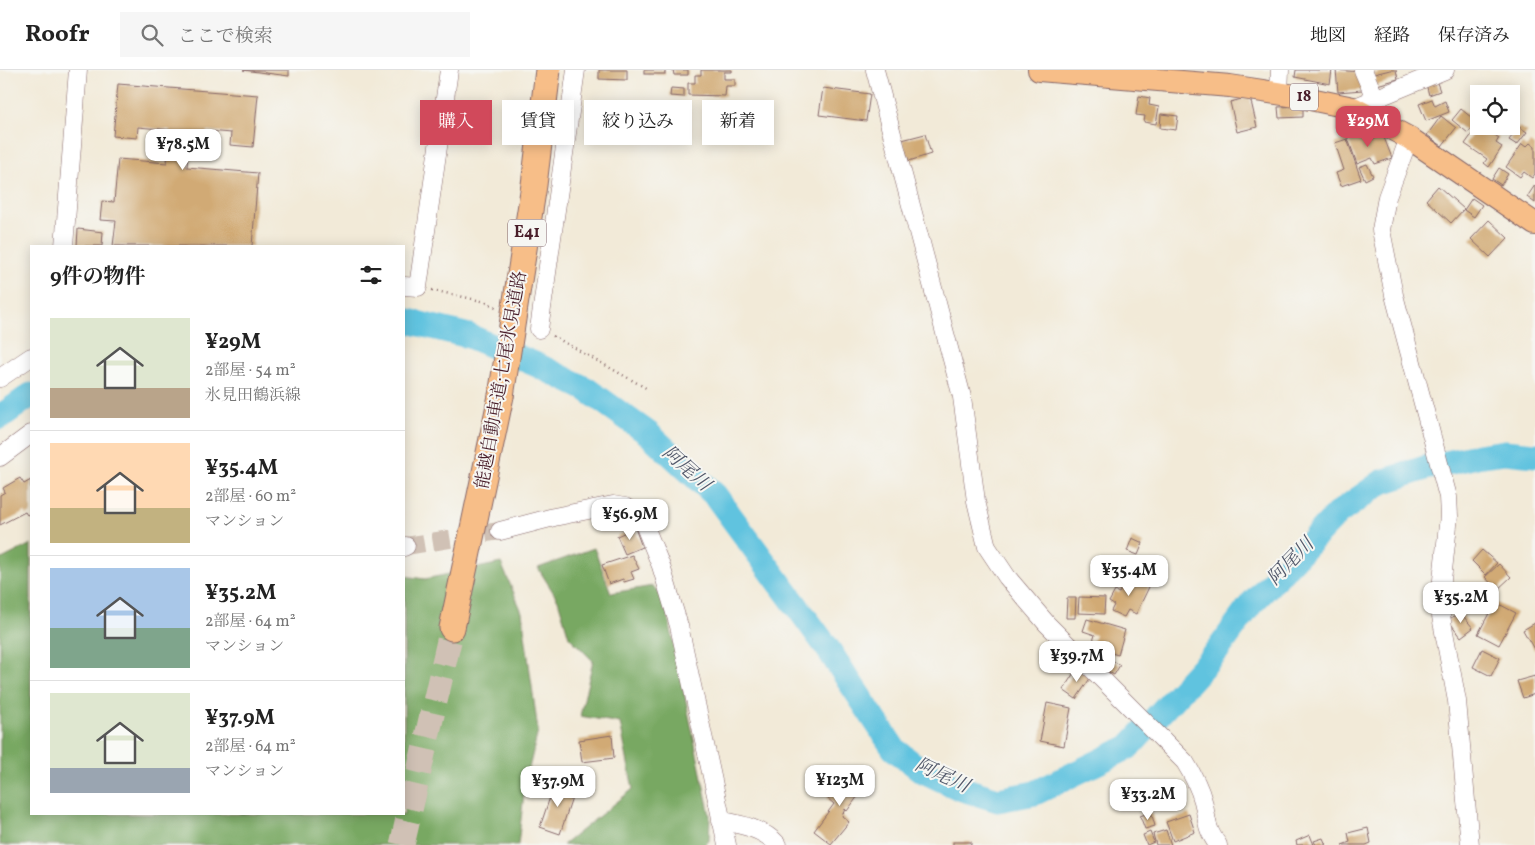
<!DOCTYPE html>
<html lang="ja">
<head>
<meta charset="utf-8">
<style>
  :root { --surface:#fff; --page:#f6f6f6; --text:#222; --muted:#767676; --line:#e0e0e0; --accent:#d1495b }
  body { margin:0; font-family:Vollkorn,"Noto Serif JP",serif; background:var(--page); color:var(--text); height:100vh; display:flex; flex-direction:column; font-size:19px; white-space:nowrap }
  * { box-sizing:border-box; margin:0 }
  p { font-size:16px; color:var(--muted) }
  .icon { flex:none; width:28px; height:28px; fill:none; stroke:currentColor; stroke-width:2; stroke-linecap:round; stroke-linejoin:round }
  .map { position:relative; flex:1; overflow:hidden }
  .sheet { position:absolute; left:30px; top:175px; width:375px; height:570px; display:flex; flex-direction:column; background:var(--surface); border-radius:0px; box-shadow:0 2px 12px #0003 }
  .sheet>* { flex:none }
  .guide { position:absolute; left:420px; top:30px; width:475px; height:45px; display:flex; gap:10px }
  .buttons { position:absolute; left:1470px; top:15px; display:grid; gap:10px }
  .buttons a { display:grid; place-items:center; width:50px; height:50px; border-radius:0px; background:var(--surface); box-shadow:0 2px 12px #0003; font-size:25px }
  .price { position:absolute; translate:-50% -42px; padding:0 11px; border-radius:10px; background:#fff; color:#222; font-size:16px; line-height:32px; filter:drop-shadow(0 1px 2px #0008) }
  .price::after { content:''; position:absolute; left:50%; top:30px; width:15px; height:11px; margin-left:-8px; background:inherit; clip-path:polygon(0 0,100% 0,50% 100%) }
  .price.current { background:var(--accent); color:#fff }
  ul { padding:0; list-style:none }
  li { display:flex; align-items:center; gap:15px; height:125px; padding:0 20px }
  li+li { border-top:1px solid var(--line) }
  li span { display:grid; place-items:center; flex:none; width:140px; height:100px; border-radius:0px; color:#555 }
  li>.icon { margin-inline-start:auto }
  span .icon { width:60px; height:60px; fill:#fffc; stroke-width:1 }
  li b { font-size:21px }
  h2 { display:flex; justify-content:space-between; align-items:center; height:60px; padding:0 20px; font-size:21px }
  .tag { padding:0 18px; border-radius:0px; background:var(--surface); box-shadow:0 2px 12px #0003; font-size:18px; line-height:45px }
  .tag.current { background:var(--accent); color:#fff }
  header { display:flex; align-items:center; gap:30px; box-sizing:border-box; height:70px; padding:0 25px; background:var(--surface); border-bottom:1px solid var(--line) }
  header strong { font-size:24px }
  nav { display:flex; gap:28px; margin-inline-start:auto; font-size:18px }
  .search { width:350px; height:45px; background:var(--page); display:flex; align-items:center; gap:12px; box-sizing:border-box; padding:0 18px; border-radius:0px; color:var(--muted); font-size:19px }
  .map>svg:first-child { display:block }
  .forest { fill:#78a862; stroke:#616446 }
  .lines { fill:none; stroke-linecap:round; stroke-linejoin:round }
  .river { stroke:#61c3df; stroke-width:25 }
  .building { fill:#d1aa74 }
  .minor-tunnel { stroke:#d0c1b5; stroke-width:18; stroke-dasharray:18 9; stroke-linecap:butt }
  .highway-tunnel { stroke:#d0c1b5; stroke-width:25; stroke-dasharray:25 12; stroke-linecap:butt }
  .minor-casing { stroke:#856668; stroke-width:19 }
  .major-casing { stroke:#856668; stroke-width:24 }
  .highway-casing { stroke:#856668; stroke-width:27 }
  .path { stroke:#856668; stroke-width:2.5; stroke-dasharray:1 4; stroke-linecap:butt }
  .minor { stroke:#fff; stroke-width:18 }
  .major { stroke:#f7be88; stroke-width:22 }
  .highway { stroke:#f7be88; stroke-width:25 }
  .highway-bridge-casing { stroke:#856668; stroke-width:27; stroke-linecap:butt }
  .highway-bridge { stroke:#f7be88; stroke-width:25 }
  .labels { text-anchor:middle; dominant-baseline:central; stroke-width:4; stroke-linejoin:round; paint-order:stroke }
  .shield { fill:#f6f6f2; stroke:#7e6067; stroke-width:1 }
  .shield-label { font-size:16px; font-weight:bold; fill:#4a1f2b }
  .street-label { font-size:18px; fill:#4a1f2b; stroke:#f6f6f2 }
  .water-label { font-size:19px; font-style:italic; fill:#52586a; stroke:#f6f6f2 }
</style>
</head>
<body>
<header>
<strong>Roofr</strong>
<div class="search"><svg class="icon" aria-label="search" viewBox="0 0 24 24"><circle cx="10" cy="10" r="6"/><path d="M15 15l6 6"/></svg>ここで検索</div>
<nav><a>地図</a><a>経路</a><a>保存済み</a></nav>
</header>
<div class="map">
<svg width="1535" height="775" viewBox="0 0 1535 775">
  <rect width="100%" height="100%" fill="#f6f6f2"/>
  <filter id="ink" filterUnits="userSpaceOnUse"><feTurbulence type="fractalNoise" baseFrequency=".02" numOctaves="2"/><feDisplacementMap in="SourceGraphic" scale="10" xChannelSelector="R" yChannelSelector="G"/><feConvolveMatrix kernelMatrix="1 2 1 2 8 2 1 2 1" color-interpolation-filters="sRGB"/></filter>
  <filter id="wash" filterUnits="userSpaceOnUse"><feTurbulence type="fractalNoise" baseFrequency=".0096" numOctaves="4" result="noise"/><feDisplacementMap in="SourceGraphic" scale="20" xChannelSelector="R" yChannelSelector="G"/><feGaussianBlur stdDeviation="1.12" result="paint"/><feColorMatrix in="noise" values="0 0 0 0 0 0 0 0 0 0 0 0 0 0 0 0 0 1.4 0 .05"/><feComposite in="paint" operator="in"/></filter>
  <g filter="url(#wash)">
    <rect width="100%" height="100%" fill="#f2ead8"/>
    <g class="forest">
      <path d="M31,474V744H404V506L425,509L501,493L522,542L538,661L525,715L518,775H0V490Z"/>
      <path d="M594,478L611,523L653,516L665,531L710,746L709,771L705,775H563L633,719L620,653L580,646L593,591L569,567L558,530L538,498Z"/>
    </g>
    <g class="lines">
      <g class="river">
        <path d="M404,250L469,266L537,295L586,319L649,364L715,425L826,576L894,679L921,700L959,718L998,730L1035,723L1129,677L1217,581L1251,534L1337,444L1382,412L1425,398L1477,386L1505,382L1535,385"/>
        <path d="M0,347L31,325"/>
      </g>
    </g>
    <g id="blocks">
      <g class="building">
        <path d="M243,0H289V6Z"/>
        <path d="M599,0H627V10L599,9Z"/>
        <rect x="644" y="0" width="21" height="4"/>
        <path d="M673,0H688V5H674Z"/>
        <path d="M701,0H732V2H724V9H735V16H726L725,26L688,25V13H695V5H701Z"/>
        <path d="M1296,0H1332L1330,14L1295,7Z"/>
        <path d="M1336,0L1360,2L1362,20L1338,22Z"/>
        <path d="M1390,0H1396L1398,9L1377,15L1374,4Z"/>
        <path d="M1436,10L1440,21L1429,25L1426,14Z"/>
        <path d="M118,14L258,25L253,77L230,75L231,63L207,61L205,75L189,74L187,97L258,103L252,176H113L116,151L100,150L102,131L114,132L118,89L167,93L170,60L138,57L137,68L113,66Z"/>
        <path d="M671,18L684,19V27L670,26Z"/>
        <path d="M823,18L870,24L866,51L819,45Z"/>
        <path d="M1139,26L1150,28L1149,35L1159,37L1156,54L1144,52L1145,46L1136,45Z"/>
        <path d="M1250,27L1257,57L1237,62L1230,32Z"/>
        <path d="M1432,29L1435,36L1445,31L1449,42L1426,51L1419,34Z"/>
        <path d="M1303,36V47L1279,48L1278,37Z"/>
        <path d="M1461,39L1477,52L1468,63L1452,50Z"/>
        <path d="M1161,44L1178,46L1176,60L1160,58Z"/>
        <path d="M1441,46L1456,58L1442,76L1427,65Z"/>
        <path d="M1478,56H1482L1499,68L1496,73L1502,77L1489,97L1484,93L1487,89L1465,74Z"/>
        <path d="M1519,57L1527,62L1517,75L1509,70Z"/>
        <path d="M1354,59L1357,66L1368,62L1371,70L1383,65L1392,88L1375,94L1372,88L1357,94L1346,63Z"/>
        <path d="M925,64L931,84L909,91L902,70Z"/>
        <path d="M1347,69L1361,109L1341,116L1336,103L1344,100L1335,73Z"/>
        <path d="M1530,73L1535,77V104L1532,108L1524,102L1520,107L1506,97L1522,74L1526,77Z"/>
        <path d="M1367,94L1373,106L1365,110L1359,97Z"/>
        <path d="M1499,98L1508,104L1501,115L1492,109Z"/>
        <path d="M1535,115V133L1527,127Z"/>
        <path d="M1438,116L1464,139L1451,153L1426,130Z"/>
        <path d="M1472,128L1482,135L1474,147L1464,140Z"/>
        <path d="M1489,150L1508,168L1490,187L1471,169Z"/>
        <path d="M78,159L103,162L102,176H77Z"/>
        <path d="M20,408L24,414L31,410V443L27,445L25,442L0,455V425L5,422L3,418Z"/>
        <path d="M635,458L642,477L625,484L617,466Z"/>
        <path d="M1132,468L1143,473L1138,485L1127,481Z"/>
        <path d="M1482,480L1497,493L1486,505L1472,491Z"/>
        <path d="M632,485L639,499L631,502L634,509L624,512L623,509L609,514L602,495Z"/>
        <path d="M1499,494L1511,507L1497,520L1485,507Z"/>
        <path d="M1128,506L1149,517L1136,544L1128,540L1124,547L1111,541L1114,535L1109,532L1115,521L1119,523Z"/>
        <path d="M1079,527L1105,528L1104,544L1078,543Z"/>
        <path d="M1067,528H1076L1075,548H1066Z"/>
        <path d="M1495,532L1516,543L1499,575L1478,564Z"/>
        <path d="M1460,542L1473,558L1461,567L1448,550Z"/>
        <path d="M1087,549L1125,560L1118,585L1091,577L1095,565L1083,561Z"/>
        <path d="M1535,553V581L1523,560Z"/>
        <path d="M1482,579L1500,588L1491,606L1473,597Z"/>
        <path d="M1108,588L1120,595L1114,605L1102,598Z"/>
        <path d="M1077,598L1091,607L1076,629L1063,620Z"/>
        <path d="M1535,606V624L1523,628L1517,611Z"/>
        <path d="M1047,633L1071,638L1064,676L1040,671Z"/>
        <path d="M612,665L614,688L582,692L579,670Z"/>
        <path d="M848,701L866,715L847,741L845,739L842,746L849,752L831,774L814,761L834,734L827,728Z"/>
        <path d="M555,712L575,719L560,764L540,757Z"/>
        <path d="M1151,742L1155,756L1145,759L1140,746Z"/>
        <path d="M1189,744L1195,762L1173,771L1166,752Z"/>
        <path d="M1368,758L1371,773L1366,775H1342L1350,772L1348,763Z"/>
        <path d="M1166,760L1171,775H1156L1153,764Z"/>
        <path d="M1150,762L1154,772L1147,775L1143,765Z"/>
        <path d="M1310,765L1314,775H1297L1296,771Z"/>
        <path d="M1323,768L1326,775H1316L1314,771Z"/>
        <rect x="953" y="772" width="18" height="3"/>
      </g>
    </g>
  </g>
  <g filter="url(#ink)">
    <use href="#blocks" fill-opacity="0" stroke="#856668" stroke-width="1"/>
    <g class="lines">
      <path class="minor-tunnel" d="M406,476L500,461"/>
      <path class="highway-tunnel" d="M402,775L452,558"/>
      <defs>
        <g id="minor">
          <path d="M875,0L962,327L976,431L987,477L1007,507L1047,554L1185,692C1193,705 1199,716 1203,731C1208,751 1205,757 1218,775"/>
          <path d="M1363,0L1375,28"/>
          <path d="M1279,23L1280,0"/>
          <path d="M1353,38L1445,0"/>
          <path d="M1409,68L1387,127L1381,160L1394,225L1448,427L1449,446L1440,528L1441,546L1457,631L1470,775"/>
          <path d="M64,176L78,0"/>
          <path d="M404,216L418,217L449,0"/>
          <path d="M539,259L576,0"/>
          <path d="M0,308L31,287"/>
          <path d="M0,387L31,364"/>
          <path d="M500,461L554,447L613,435L625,437L642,449L661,496L679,556L727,775"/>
          <path d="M404,477L406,476"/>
          <path d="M721,751C741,754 764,759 778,775"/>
        </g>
        <path id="major" d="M1039,0L1230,16L1296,26L1353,38L1409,68L1535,154"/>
        <path id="highway" d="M452,558L501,326"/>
      </defs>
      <use href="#minor" class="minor-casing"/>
      <use href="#major" class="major-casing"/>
      <use href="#highway" class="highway-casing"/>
      <g class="path">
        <path d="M432,220L486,232L496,237"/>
        <path d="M553,266L646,318"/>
      </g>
      <use href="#minor" class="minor"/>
      <use href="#major" class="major"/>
      <use href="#highway" class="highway"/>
      <defs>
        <path id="highway-bridge" d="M501,326L534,115L548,0"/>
      </defs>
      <use href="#highway-bridge" class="highway-bridge-casing"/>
      <use href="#highway-bridge" class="highway-bridge"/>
    </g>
  </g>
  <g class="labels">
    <g class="shield">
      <rect x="1290" y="13.5" width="28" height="27" rx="4"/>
      <rect x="508" y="149.5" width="38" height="27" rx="4"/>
    </g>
    <g class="shield-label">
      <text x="1304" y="27">18</text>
      <text x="527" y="163">E41</text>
    </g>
    <g class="street-label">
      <text transform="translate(502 310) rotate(-80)">能越自動車道;七尾氷見道路</text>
    </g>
    <g class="water-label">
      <text transform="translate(686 399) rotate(42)">阿尾川</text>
      <text transform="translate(1291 492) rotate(-46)">阿尾川</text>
      <text transform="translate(942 706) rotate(25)">阿尾川</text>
    </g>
  </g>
</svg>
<div class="buttons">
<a><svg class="icon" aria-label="locate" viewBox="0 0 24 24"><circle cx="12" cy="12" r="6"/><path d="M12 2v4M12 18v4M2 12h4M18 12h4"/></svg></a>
</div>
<b class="price current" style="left:1368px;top:78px">¥29M</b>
<b class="price" style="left:183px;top:101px">¥78.5M</b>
<b class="price" style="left:630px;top:471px">¥56.9M</b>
<b class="price" style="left:1129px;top:527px">¥35.4M</b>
<b class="price" style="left:1461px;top:554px">¥35.2M</b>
<b class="price" style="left:1077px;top:613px">¥39.7M</b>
<b class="price" style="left:840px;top:737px">¥123M</b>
<b class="price" style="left:558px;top:738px">¥37.9M</b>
<b class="price" style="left:1148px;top:751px">¥33.2M</b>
<div class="guide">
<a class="tag current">購入</a>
<a class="tag">賃貸</a>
<a class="tag">絞り込み</a>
<a class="tag">新着</a>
</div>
<section class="sheet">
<h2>9件の物件<svg class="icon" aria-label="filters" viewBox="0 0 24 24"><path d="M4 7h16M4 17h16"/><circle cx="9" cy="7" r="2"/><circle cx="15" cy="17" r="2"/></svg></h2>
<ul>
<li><span style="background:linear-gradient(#dfe7d0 70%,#b9a48a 0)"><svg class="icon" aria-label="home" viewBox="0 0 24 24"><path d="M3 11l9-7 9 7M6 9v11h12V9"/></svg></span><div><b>¥29M</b><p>2部屋 · 54 m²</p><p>氷見田鶴浜線</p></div></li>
<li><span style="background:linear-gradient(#ffd9b3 65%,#c2b280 0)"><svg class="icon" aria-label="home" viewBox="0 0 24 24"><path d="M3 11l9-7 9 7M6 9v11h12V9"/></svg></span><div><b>¥35.4M</b><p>2部屋 · 60 m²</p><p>マンション</p></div></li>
<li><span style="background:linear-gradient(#a9c7e8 60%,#7fa58c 0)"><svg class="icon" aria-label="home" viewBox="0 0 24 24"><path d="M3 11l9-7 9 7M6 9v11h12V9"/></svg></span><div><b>¥35.2M</b><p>2部屋 · 64 m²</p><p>マンション</p></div></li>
<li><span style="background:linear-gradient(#dfe7d0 75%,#9aa5b1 0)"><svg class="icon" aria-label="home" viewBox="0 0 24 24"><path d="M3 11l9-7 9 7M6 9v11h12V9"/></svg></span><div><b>¥37.9M</b><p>2部屋 · 64 m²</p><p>マンション</p></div></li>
</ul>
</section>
</div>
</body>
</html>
